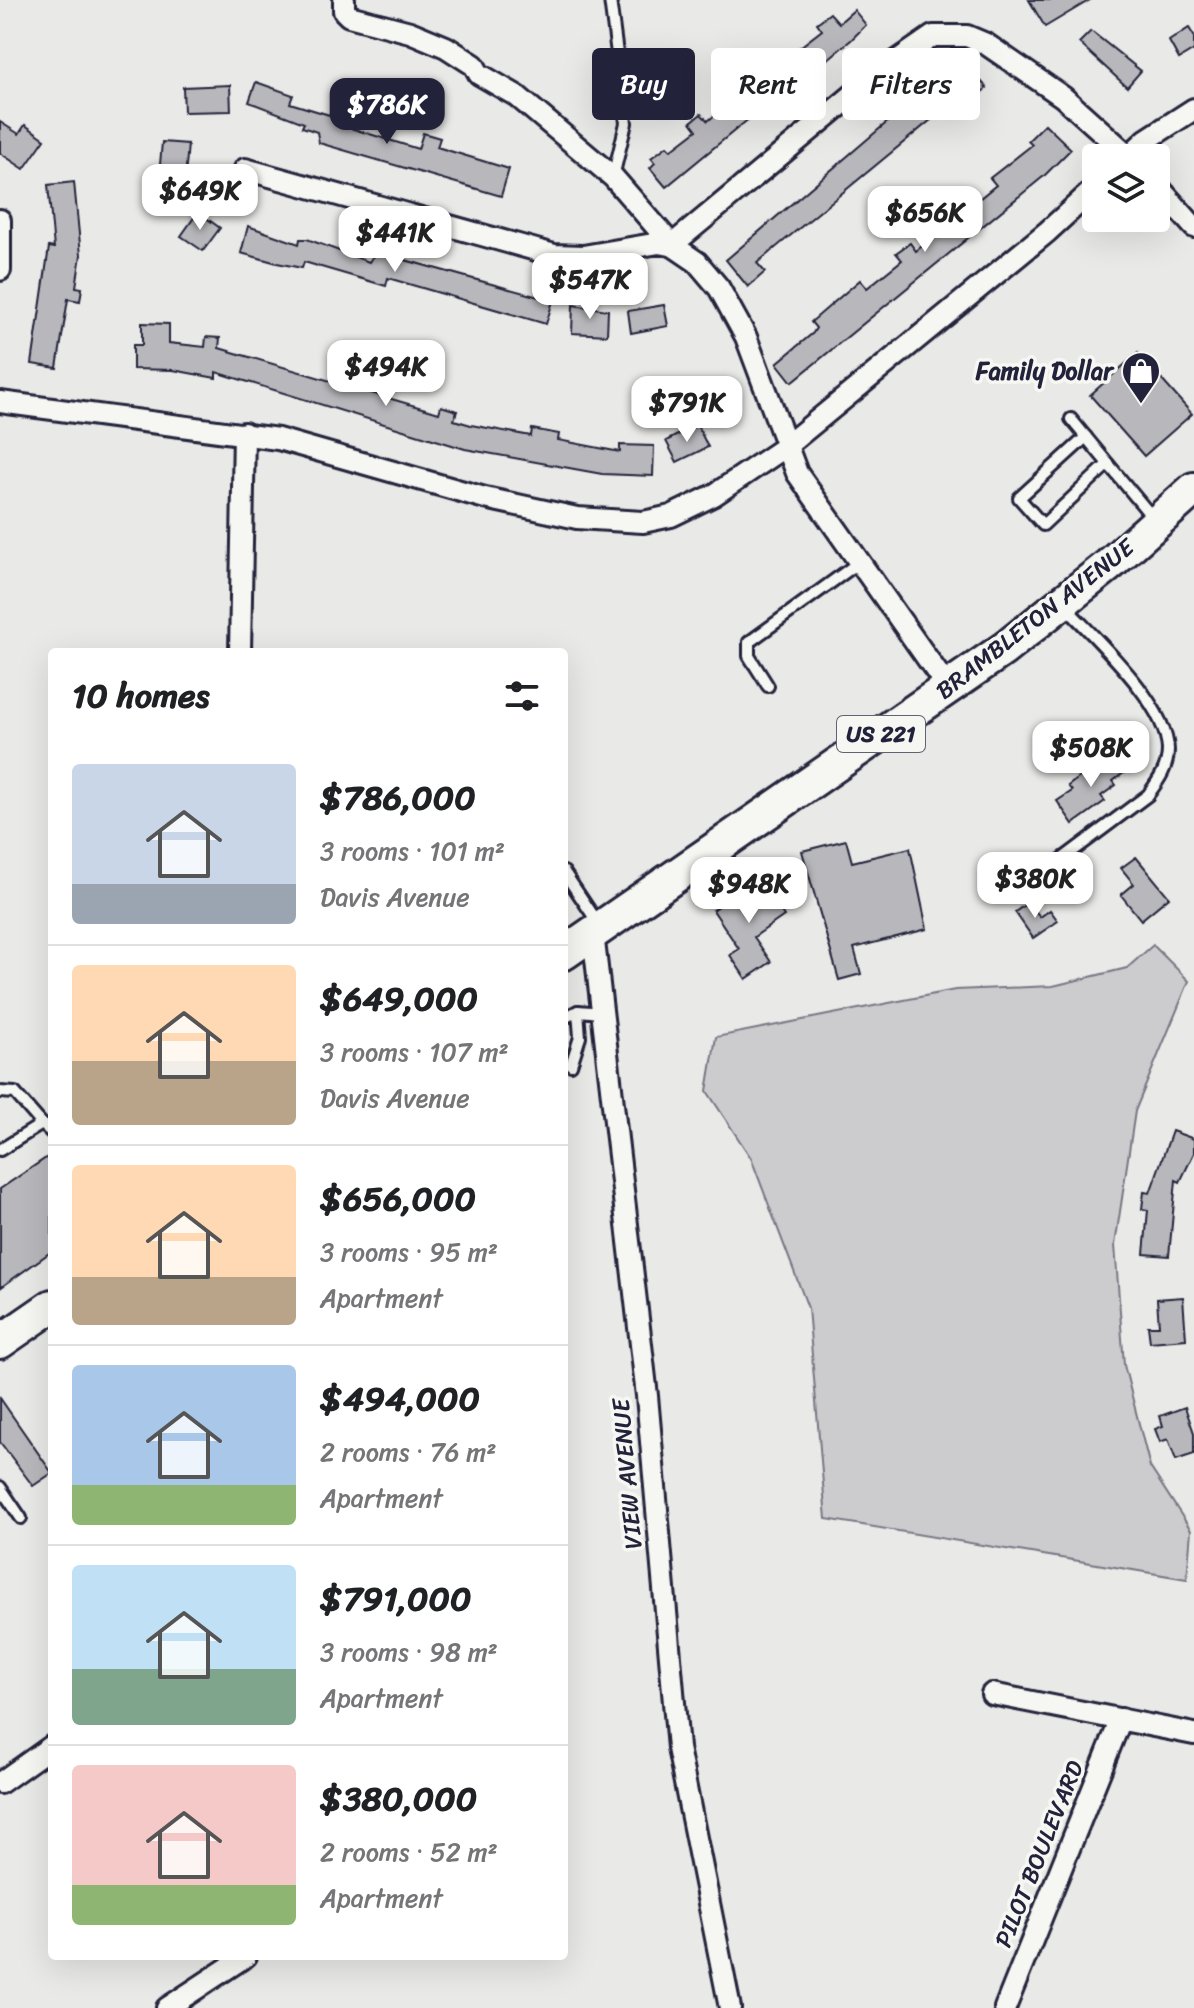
<!DOCTYPE html>
<html lang="en">
<head>
<meta charset="utf-8">
<style>
  :root { --surface:#fff; --page:#f2f2f2; --text:#202124; --muted:#757577; --line:#e0e0e0; --accent:#22223b }
  body { margin:0; font-family:Sriracha,sans-serif; background:var(--page); color:var(--text); height:100vh; display:flex; flex-direction:column; font-size:30px; white-space:nowrap }
  * { box-sizing:border-box; margin:0 }
  p { font-size:26px; color:var(--muted) }
  .icon { flex:none; width:44px; height:44px; fill:none; stroke:currentColor; stroke-width:2; stroke-linecap:round; stroke-linejoin:round }
  .map { position:relative; flex:1; overflow:hidden }
  .panel { position:absolute; left:48px; top:648px; width:520px; height:1312px; display:flex; flex-direction:column; background:var(--surface); border-radius:8px; box-shadow:0 8px 32px #0002 }
  .panel>* { flex:none }
  .top-card { position:absolute; left:592px; top:48px; width:482px; height:72px; display:flex; gap:16px }
  .buttons { position:absolute; left:1082px; top:144px; display:grid; gap:16px }
  .buttons a { display:grid; place-items:center; width:88px; height:88px; border-radius:8px; background:var(--surface); box-shadow:0 8px 32px #0002; font-size:40px }
  .price { position:absolute; translate:-50% -68px; padding:0 18px; border-radius:16px; background:#fff; color:#222; font-size:26px; line-height:52px; filter:drop-shadow(0 2px 4px #0008) }
  .price::after { content:''; position:absolute; left:50%; top:48px; width:24px; height:18px; margin-left:-12px; background:inherit; clip-path:polygon(0 0,100% 0,50% 100%) }
  .price.selected { background:var(--accent); color:#fff }
  ul { padding:0; list-style:none }
  li { display:flex; align-items:center; gap:24px; height:200px; padding:0 24px }
  li+li { border-top:2px solid var(--line) }
  li span { display:grid; place-items:center; flex:none; width:224px; height:160px; border-radius:8px; color:#555 }
  li>.icon { margin-inline-start:auto }
  span .icon { width:96px; height:96px; fill:#fffc; stroke-width:1 }
  li b { font-size:34px }
  h2 { display:flex; justify-content:space-between; align-items:center; height:96px; padding:0 24px; font-size:34px }
  .pill { padding:0 28px; border-radius:8px; background:var(--surface); box-shadow:0 8px 32px #0002; font-size:28px; line-height:72px }
  .pill.selected { background:var(--accent); color:#fff }
  .map>svg:first-child { display:block }
  .green { fill:#ccccce; stroke:#777784; stroke-width:2 }
  .building { fill:#b8b8bc; stroke:#22223b; stroke-width:2 }
  .lines { fill:none; stroke-linecap:round; stroke-linejoin:round }
  .service-casing { stroke:#22223b; stroke-width:16 }
  .minor-casing { stroke:#22223b; stroke-width:26 }
  .primary-casing { stroke:#22223b; stroke-width:38 }
  .service { stroke:#f6f6f2; stroke-width:10 }
  .minor { stroke:#f6f6f2; stroke-width:20 }
  .primary { stroke:#f6f6f2; stroke-width:32 }
  .labels { text-anchor:middle; dominant-baseline:central; stroke-width:7; stroke-linejoin:round; paint-order:stroke }
  .shield { fill:#f6f6f2; stroke:#626272; stroke-width:2 }
  .shield-label { font-size:22px; font-weight:bold; fill:#22223b }
  .poi-label { font-size:24px; font-weight:bold; fill:#22223b; stroke:#f6f6f2; text-anchor:end }
  .street-label { font-size:24px; fill:#22223b; stroke:#f6f6f2 }
</style>
</head>
<body>
<div class="map">
<svg width="1194" height="2008" viewBox="0 0 1194 2008">
  <rect width="100%" height="100%" fill="#e9e9e7"/>
  <filter id="ink" filterUnits="userSpaceOnUse"><feTurbulence type="fractalNoise" baseFrequency=".0125" numOctaves="2"/><feDisplacementMap in="SourceGraphic" scale="16" xChannelSelector="R" yChannelSelector="G"/><feConvolveMatrix kernelMatrix="1 2 1 2 8 2 1 2 1" color-interpolation-filters="sRGB"/></filter>
  <g filter="url(#ink)">
    <path class="green" d="M1153,945L1189,981L1135,1111L1115,1245L1124,1365L1150,1467L1191,1530L1187,1579L826,1519L808,1308L751,1158L707,1091L716,1037L955,990L1053,986L1127,968Z"/>
    <g class="building">
      <path d="M1029,0H1090L1045,27Z"/>
      <path d="M854,10L866,25L851,40L827,60L824,57L666,187L650,168L655,163L651,158L667,146L671,150L697,130L691,122L701,114L708,121L716,114L718,117L757,85L769,71L822,30L817,23L830,13L839,23Z"/>
      <path d="M1189,28L1194,36V50L1179,59L1169,41Z"/>
      <path d="M1091,31L1141,71L1127,87L1079,43Z"/>
      <path d="M958,69L966,79L973,72L987,88L961,109L954,101L757,263L765,272L748,287L726,260L891,119Z"/>
      <path d="M256,82L293,95L290,103L346,120L344,126L418,149L423,133L440,138L437,147L509,169L501,196L319,143L317,132L302,127L304,123L249,102Z"/>
      <path d="M230,85L231,111L184,112L183,87Z"/>
      <path d="M0,122L19,134L25,125L45,139L24,169L0,153Z"/>
      <path d="M1045,124L1071,149L1044,176L792,382L777,363L813,333L816,328L811,322L860,280L867,288L902,260L896,253L910,243L916,251L941,230L935,223L947,213L953,220L996,185L990,178L1032,145L1028,141Z"/>
      <path d="M162,142L188,144L185,178L159,176Z"/>
      <path d="M74,182L81,255L76,287L82,288L80,301L68,299L57,368L32,364L49,247L54,248L48,185Z"/>
      <path d="M198,212L220,228L203,251L181,236Z"/>
      <path d="M248,226L299,244L300,239H307L369,262L376,252L553,301L546,324L388,278L386,286L304,262L302,268L277,263L241,253Z"/>
      <path d="M573,305L608,310L607,335L572,333Z"/>
      <path d="M664,305L668,326L631,333L628,311Z"/>
      <path d="M142,323L169,324V343L205,347L206,337L220,338L219,348L439,413L441,406L457,411L454,420L471,425L531,436L532,429L559,434L558,440L620,452V445L654,446L653,476L602,474L465,449L216,372V378L173,370L133,369V345H142Z"/>
      <path d="M1138,353L1192,414L1144,456L1090,395Z"/>
      <path d="M697,425L708,447L677,462L666,441Z"/>
      <path d="M1111,753L1125,772L1113,781L1116,785L1101,796L1105,801L1073,824L1057,801L1072,791L1068,786Z"/>
      <path d="M846,840L852,862L910,848L927,929L854,948L861,974L839,980L802,851Z"/>
      <path d="M1136,857L1169,897L1141,920L1121,895L1134,884L1121,868Z"/>
      <path d="M759,879L784,916L754,937L771,962L746,979L730,955L739,949L713,910Z"/>
      <path d="M1029,902L1040,917L1050,910L1058,921L1033,938L1015,912Z"/>
      <path d="M1172,1131L1194,1139V1153L1180,1182L1176,1180L1169,1256L1144,1254L1148,1210L1142,1209L1144,1192L1150,1193Z"/>
      <path d="M52,1154V1251L0,1288V1189Z"/>
      <path d="M1183,1297L1186,1339L1150,1342L1148,1326H1159L1157,1299Z"/>
      <path d="M0,1398L52,1473L33,1486L0,1442Z"/>
      <path d="M1185,1407L1194,1433V1454L1176,1460L1168,1439L1160,1442L1155,1429L1163,1426L1160,1416Z"/>
    </g>
    <g class="lines">
      <defs>
        <g id="service">
          <path d="M610,0L626,123L613,177"/>
          <path d="M1071,419L1153,518"/>
          <path d="M1086,437L1019,498L1043,525L1108,464"/>
          <path d="M768,686L749,656V642L858,563"/>
          <path d="M1049,869L1148,795C1158,781 1168,768 1168,750C1167,703 1094,638 1063,604"/>
          <path d="M564,872L600,926"/>
          <path d="M564,1018L578,1011L603,1013"/>
          <path d="M571,1065L580,1037L578,1011"/>
          <path d="M0,1092L15,1093L42,1124"/>
          <path d="M0,1150L42,1124L52,1133"/>
          <path d="M0,1487L21,1518"/>
        </g>
        <g id="minor">
          <path d="M344,0V11L349,16L410,32L446,47L474,65L479,74L517,96L613,177L672,245L697,262L719,288L746,337L797,473L948,688"/>
          <path d="M1127,158L1146,140L1194,109"/>
          <path d="M245,169L554,255L583,256L659,243L672,245L878,74L933,36H967L986,44L1063,97L1131,158"/>
          <path d="M1156,184L1194,227"/>
          <path d="M0,220V270"/>
          <path d="M0,402L278,439L485,498L577,518L643,522L671,516L714,495L785,447L1047,232L1096,187"/>
          <path d="M240,652L244,433"/>
          <path d="M593,933L647,1396L678,1748L730,2008"/>
          <path d="M992,1694L1194,1734"/>
          <path d="M0,1783L52,1746"/>
          <path d="M167,2008L246,1956"/>
          <path d="M1005,2008L1121,1719"/>
        </g>
        <g id="primary">
          <path d="M564,953L1004,649L1109,565L1194,489"/>
          <path d="M0,1342L52,1306"/>
        </g>
      </defs>
      <use href="#service" class="service-casing"/>
      <use href="#minor" class="minor-casing"/>
      <use href="#primary" class="primary-casing"/>
      <use href="#service" class="service"/>
      <use href="#minor" class="minor"/>
      <use href="#primary" class="primary"/>
    </g>
  </g>
  <defs>
    <symbol id="shop-pin" viewBox="-11 -11 22 30"><path d="M0 17L-7.5 6A9.5 9.5 0 1 1 7.5 6Z" fill="#22223b" stroke="#f6f6f2"/><path d="M-5-2.5h2.3a2.7 3.5 0 0 1 5.4 0H5L5.5 6h-11ZM-1.5-2.5h3a1.5 2.3 0 0 0-3 0Z" fill="#fff"/></symbol>
  </defs>
  <g fill-rule="evenodd">
    <use href="#shop-pin" x="1119" y="349" width="44" height="60"/>
  </g>
  <g class="labels">
    <rect class="shield" x="837" y="716" width="88" height="36" rx="6"/>
    <g class="shield-label">
      <text x="881" y="734">US 221</text>
    </g>
    <g class="poi-label">
      <text x="1113" y="371">Family Dollar</text>
    </g>
    <g class="street-label">
      <text transform="translate(1035 619) rotate(-38)">BRAMBLETON AVENUE</text>
      <text transform="translate(627 1474) rotate(-95)">VIEW AVENUE</text>
      <text transform="translate(1039 1854) rotate(-68)">PILOT BOULEVARD</text>
    </g>
  </g>
</svg>
<div class="buttons">
<a><svg class="icon" aria-label="layers" viewBox="0 0 24 24"><path d="M12 4l9 5-9 5-9-5zM3 14l9 5 9-5"/></svg></a>
</div>
<b class="price selected" style="left:387px;top:146px">$786K</b>
<b class="price" style="left:200px;top:232px">$649K</b>
<b class="price" style="left:925px;top:254px">$656K</b>
<b class="price" style="left:395px;top:274px">$441K</b>
<b class="price" style="left:590px;top:321px">$547K</b>
<b class="price" style="left:386px;top:408px">$494K</b>
<b class="price" style="left:687px;top:444px">$791K</b>
<b class="price" style="left:1091px;top:789px">$508K</b>
<b class="price" style="left:1035px;top:920px">$380K</b>
<b class="price" style="left:749px;top:925px">$948K</b>
<div class="top-card">
<a class="pill selected">Buy</a>
<a class="pill">Rent</a>
<a class="pill">Filters</a>
</div>
<section class="panel">
<h2>10 homes<svg class="icon" aria-label="filters" viewBox="0 0 24 24"><path d="M4 7h16M4 17h16"/><circle cx="9" cy="7" r="2"/><circle cx="15" cy="17" r="2"/></svg></h2>
<ul>
<li><span style="background:linear-gradient(#c9d6e8 75%,#9aa5b1 0)"><svg class="icon" aria-label="home" viewBox="0 0 24 24"><path d="M3 11l9-7 9 7M6 9v11h12V9"/></svg></span><div><b>$786,000</b><p>3 rooms · 101 m²</p><p>Davis Avenue</p></div></li>
<li><span style="background:linear-gradient(#ffd9b3 60%,#b9a48a 0)"><svg class="icon" aria-label="home" viewBox="0 0 24 24"><path d="M3 11l9-7 9 7M6 9v11h12V9"/></svg></span><div><b>$649,000</b><p>3 rooms · 107 m²</p><p>Davis Avenue</p></div></li>
<li><span style="background:linear-gradient(#ffd9b3 70%,#b9a48a 0)"><svg class="icon" aria-label="home" viewBox="0 0 24 24"><path d="M3 11l9-7 9 7M6 9v11h12V9"/></svg></span><div><b>$656,000</b><p>3 rooms · 95 m²</p><p>Apartment</p></div></li>
<li><span style="background:linear-gradient(#a9c7e8 75%,#8fb573 0)"><svg class="icon" aria-label="home" viewBox="0 0 24 24"><path d="M3 11l9-7 9 7M6 9v11h12V9"/></svg></span><div><b>$494,000</b><p>2 rooms · 76 m²</p><p>Apartment</p></div></li>
<li><span style="background:linear-gradient(#bfe0f5 65%,#7fa58c 0)"><svg class="icon" aria-label="home" viewBox="0 0 24 24"><path d="M3 11l9-7 9 7M6 9v11h12V9"/></svg></span><div><b>$791,000</b><p>3 rooms · 98 m²</p><p>Apartment</p></div></li>
<li><span style="background:linear-gradient(#f6c9c9 75%,#8fb573 0)"><svg class="icon" aria-label="home" viewBox="0 0 24 24"><path d="M3 11l9-7 9 7M6 9v11h12V9"/></svg></span><div><b>$380,000</b><p>2 rooms · 52 m²</p><p>Apartment</p></div></li>
</ul>
</section>
</div>
</body>
</html>
